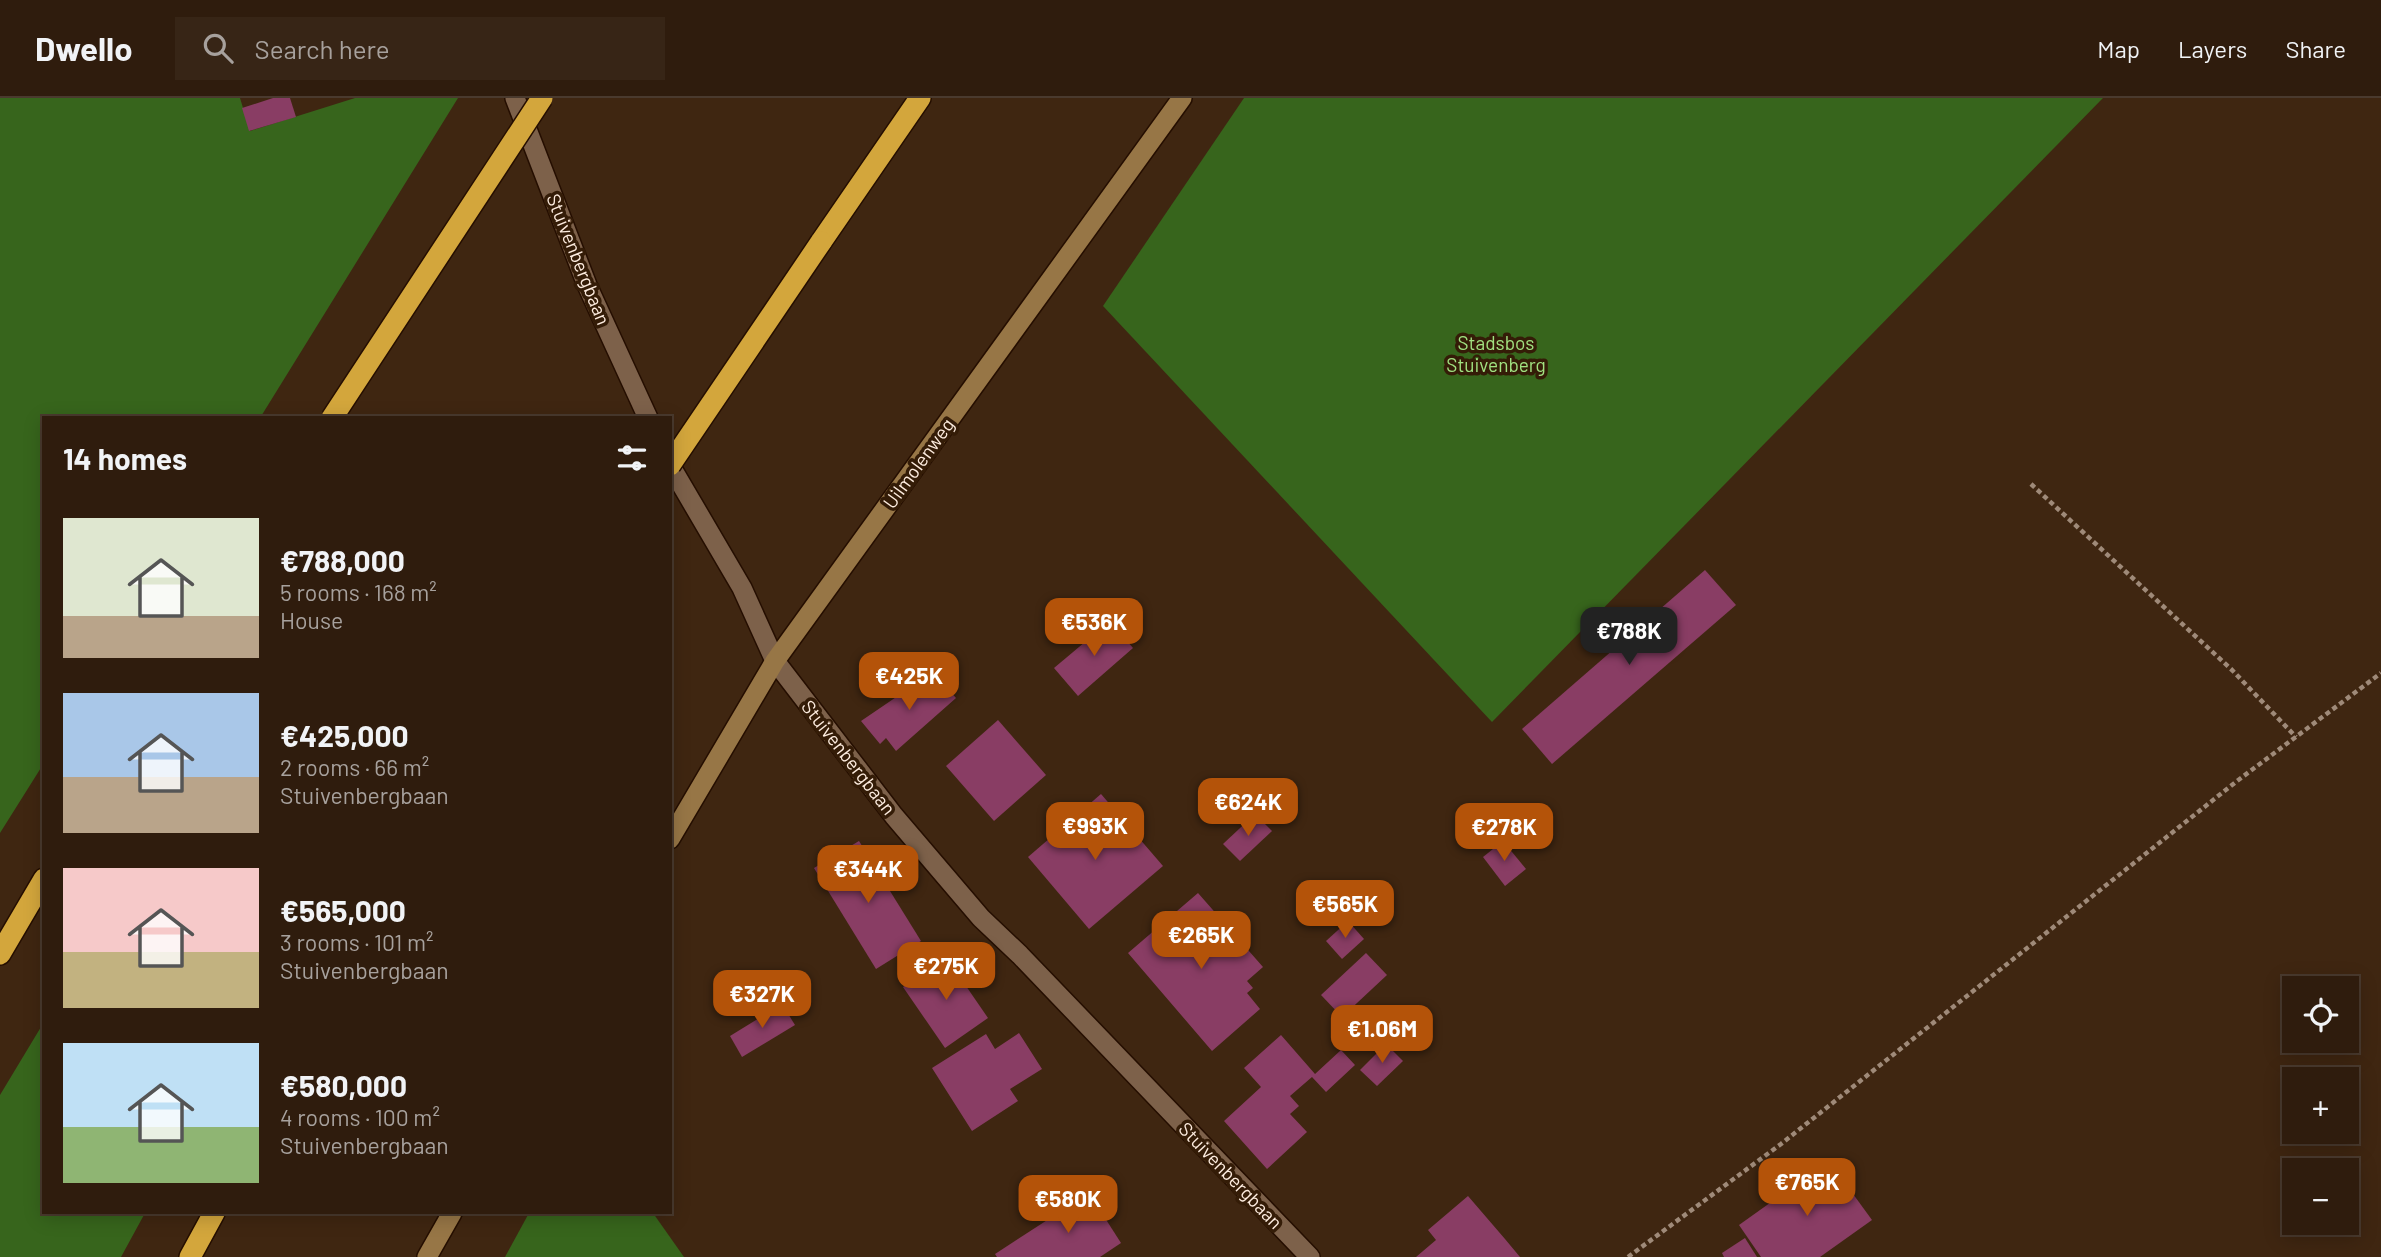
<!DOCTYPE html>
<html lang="en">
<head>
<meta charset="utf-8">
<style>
  :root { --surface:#2f1c0d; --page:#372516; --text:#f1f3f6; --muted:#a7a19d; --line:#4a3a2e; --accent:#b45309 }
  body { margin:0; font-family:Barlow,sans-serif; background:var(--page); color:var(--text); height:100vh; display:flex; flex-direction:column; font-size:26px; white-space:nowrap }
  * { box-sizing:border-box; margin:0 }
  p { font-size:23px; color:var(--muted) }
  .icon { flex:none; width:38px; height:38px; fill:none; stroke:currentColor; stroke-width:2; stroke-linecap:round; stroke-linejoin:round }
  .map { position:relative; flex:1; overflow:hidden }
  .details { position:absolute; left:42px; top:318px; width:630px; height:798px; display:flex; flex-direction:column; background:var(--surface); border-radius:0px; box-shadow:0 4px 18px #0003,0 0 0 2px var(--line) }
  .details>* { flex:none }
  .fabs { position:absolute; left:2282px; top:878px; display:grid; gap:14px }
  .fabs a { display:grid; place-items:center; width:77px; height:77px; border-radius:0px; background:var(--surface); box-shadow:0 4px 18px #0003,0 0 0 2px var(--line); font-size:35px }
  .price { position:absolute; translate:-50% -60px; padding:0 16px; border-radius:14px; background:var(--accent); color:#fff; font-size:23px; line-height:46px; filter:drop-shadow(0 2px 4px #0008) }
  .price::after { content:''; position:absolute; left:50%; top:42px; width:21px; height:16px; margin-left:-10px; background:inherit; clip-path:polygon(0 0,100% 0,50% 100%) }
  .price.current { background:#222; color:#fff }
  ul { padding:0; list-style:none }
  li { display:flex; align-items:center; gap:21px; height:175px; padding:0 21px }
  li span { display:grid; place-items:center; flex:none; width:196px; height:140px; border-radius:0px; color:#555 }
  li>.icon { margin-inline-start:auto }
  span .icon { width:84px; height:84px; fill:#fffc; stroke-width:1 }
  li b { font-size:30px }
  h2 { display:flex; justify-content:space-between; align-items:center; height:84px; padding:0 21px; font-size:30px }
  header { display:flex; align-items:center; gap:42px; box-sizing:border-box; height:98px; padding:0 35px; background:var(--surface); border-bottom:2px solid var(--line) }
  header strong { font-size:33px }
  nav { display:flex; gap:38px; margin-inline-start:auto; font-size:24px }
  .search { width:490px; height:63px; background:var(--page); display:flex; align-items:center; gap:18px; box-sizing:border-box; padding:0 24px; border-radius:0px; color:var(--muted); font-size:26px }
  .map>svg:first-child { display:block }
  .forest { fill:#37651c }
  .building { fill:#893d64 }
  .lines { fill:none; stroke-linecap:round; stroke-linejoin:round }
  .minor-casing { stroke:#250e00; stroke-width:22 }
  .secondary-casing { stroke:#250e00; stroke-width:22 }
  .motorway-casing { stroke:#250e00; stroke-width:24 }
  .path { stroke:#9f8a79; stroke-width:4.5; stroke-dasharray:5 3.5; stroke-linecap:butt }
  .minor { stroke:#7d614a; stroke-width:19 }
  .secondary { stroke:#977646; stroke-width:19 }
  .motorway { stroke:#d3a63c; stroke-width:21 }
  .motorway-bridge-casing { stroke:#250e00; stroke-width:24; stroke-linecap:butt }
  .motorway-bridge { stroke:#d3a63c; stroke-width:21 }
  .labels { text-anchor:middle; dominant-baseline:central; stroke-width:7; stroke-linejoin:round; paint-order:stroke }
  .street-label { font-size:19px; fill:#fdecdf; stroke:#341c07 }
  .park-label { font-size:19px; fill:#a1e281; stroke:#341c07 }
</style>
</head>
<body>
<header>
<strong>Dwello</strong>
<div class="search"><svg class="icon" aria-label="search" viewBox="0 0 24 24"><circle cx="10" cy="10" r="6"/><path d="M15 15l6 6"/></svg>Search here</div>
<nav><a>Map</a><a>Layers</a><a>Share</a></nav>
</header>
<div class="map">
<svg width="2381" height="1159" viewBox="0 0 2381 1159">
  <rect width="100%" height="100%" fill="#3f2611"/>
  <g class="forest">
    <path d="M0,0H240L250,33L355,0H458L260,320H44V665L0,735Z"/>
    <path d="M1244,0H2103L1492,624L1103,208Z"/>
    <path d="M44,924V1115H145L121,1159H0V997Z"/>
    <path d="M529,1115H653L684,1159H505Z"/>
  </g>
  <g class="building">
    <path d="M273,0H290L296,19L249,33L242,10Z"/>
    <path d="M1705,472L1736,507L1552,666L1522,631Z"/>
    <path d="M1110,523L1133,550L1078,598L1054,570Z"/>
    <path d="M933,574L956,600L896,653L886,640L880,646L861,623Z"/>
    <path d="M998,622L1046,677L994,723L946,668Z"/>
    <path d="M1101,696L1163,768L1089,831L1028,759Z"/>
    <path d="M1255,716L1272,733L1240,763L1223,746Z"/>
    <path d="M859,743L921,843L876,871L814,770Z"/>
    <path d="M1503,743L1526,771L1505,788L1483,759Z"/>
    <path d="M1198,795L1263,869L1247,883L1253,890L1247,895L1260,911L1212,953L1128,855Z"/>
    <path d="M1348,823L1364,841L1342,861L1326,843Z"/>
    <path d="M1366,855L1387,877L1342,919L1321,897Z"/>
    <path d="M946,859L988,920L945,950L903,889Z"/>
    <path d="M782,906L795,927L742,959L730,938Z"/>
    <path d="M1019,935L1042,971L1010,991L1018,1003L972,1033L932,970L986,936L995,951Z"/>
    <path d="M1281,937L1315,976L1341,952L1355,967L1326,994L1312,979L1290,998L1299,1008L1290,1016L1307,1034L1267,1071L1224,1023L1261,989L1244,970Z"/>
    <path d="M1386,946L1403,963L1377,988L1360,972Z"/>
    <path d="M1829,1063L1872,1122L1820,1159H1761L1739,1127Z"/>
    <path d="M1089,1095L1121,1145L1100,1159H997L995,1156Z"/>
    <path d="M1468,1098L1505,1141L1520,1159H1416L1436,1142L1428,1132Z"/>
    <path d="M1745,1140L1757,1159H1724L1722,1155Z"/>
  </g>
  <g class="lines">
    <defs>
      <g id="minor">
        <path d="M515,0L587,187L648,320"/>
        <path d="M670,367L742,490L775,563L894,718L981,820L1020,857L1310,1159"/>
      </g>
      <g id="secondary">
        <path d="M670,741L775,563L1182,0"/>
        <path d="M427,1159L452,1115"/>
      </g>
      <g id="motorway">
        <path d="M821,144L920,0"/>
        <path d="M0,856L44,781"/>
        <path d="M190,1159L214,1115"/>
      </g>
    </defs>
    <use href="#minor" class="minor-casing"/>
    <use href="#secondary" class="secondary-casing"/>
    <use href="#motorway" class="motorway-casing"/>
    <g class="path">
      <path d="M2031,386L2232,572L2296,639"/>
      <path d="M1628,1159L1781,1046L2237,683L2381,575"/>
    </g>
    <use href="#minor" class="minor"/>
    <use href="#secondary" class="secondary"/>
    <use href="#motorway" class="motorway"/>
    <defs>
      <g id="motorway-bridge">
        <path d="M332,320L542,0"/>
        <path d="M670,367L821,144"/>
      </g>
    </defs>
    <use href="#motorway-bridge" class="motorway-bridge-casing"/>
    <use href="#motorway-bridge" class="motorway-bridge"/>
  </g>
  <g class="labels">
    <g class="street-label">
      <text transform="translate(579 161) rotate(68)">Stuivenbergbaan</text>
      <text transform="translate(918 365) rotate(-54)">Uilmolenweg</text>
      <text transform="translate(849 659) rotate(52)">Stuivenbergbaan</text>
      <text transform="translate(1231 1077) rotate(46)">Stuivenbergbaan</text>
    </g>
    <g class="park-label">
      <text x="1496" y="244">Stadsbos<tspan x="1496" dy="22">Stuivenberg</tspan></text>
    </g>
  </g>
</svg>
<div class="fabs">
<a><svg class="icon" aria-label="locate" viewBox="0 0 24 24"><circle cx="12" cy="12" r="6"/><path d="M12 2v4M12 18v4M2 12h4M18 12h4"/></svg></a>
<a>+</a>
<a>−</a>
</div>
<b class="price" style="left:1094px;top:560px">€536K</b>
<b class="price current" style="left:1629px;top:569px">€788K</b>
<b class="price" style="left:909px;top:614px">€425K</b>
<b class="price" style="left:1248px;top:740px">€624K</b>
<b class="price" style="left:1095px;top:764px">€993K</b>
<b class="price" style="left:1504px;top:765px">€278K</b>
<b class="price" style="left:868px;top:807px">€344K</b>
<b class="price" style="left:1345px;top:842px">€565K</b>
<b class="price" style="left:1201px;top:873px">€265K</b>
<b class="price" style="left:946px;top:904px">€275K</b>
<b class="price" style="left:762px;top:932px">€327K</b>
<b class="price" style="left:1382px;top:967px">€1.06M</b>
<b class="price" style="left:1807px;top:1120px">€765K</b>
<b class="price" style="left:1068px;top:1137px">€580K</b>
<section class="details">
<h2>14 homes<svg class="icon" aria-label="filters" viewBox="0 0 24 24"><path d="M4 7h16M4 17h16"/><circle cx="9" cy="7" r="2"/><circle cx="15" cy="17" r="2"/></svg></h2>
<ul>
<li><span style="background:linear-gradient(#dfe7d0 70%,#b9a48a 0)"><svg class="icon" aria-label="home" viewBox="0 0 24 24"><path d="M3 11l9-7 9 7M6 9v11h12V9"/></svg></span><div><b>€788,000</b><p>5 rooms · 168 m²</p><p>House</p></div></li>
<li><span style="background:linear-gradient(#a9c7e8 60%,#b9a48a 0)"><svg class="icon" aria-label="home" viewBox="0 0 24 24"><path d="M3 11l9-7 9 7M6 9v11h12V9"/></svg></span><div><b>€425,000</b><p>2 rooms · 66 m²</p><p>Stuivenbergbaan</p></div></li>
<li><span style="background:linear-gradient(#f6c9c9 60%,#c2b280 0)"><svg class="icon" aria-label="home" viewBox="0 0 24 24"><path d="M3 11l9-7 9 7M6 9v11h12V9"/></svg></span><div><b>€565,000</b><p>3 rooms · 101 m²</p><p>Stuivenbergbaan</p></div></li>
<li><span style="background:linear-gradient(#bfe0f5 60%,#8fb573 0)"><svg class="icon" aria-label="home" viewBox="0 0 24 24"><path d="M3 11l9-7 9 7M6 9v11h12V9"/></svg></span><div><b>€580,000</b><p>4 rooms · 100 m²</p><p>Stuivenbergbaan</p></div></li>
</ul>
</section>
</div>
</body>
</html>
